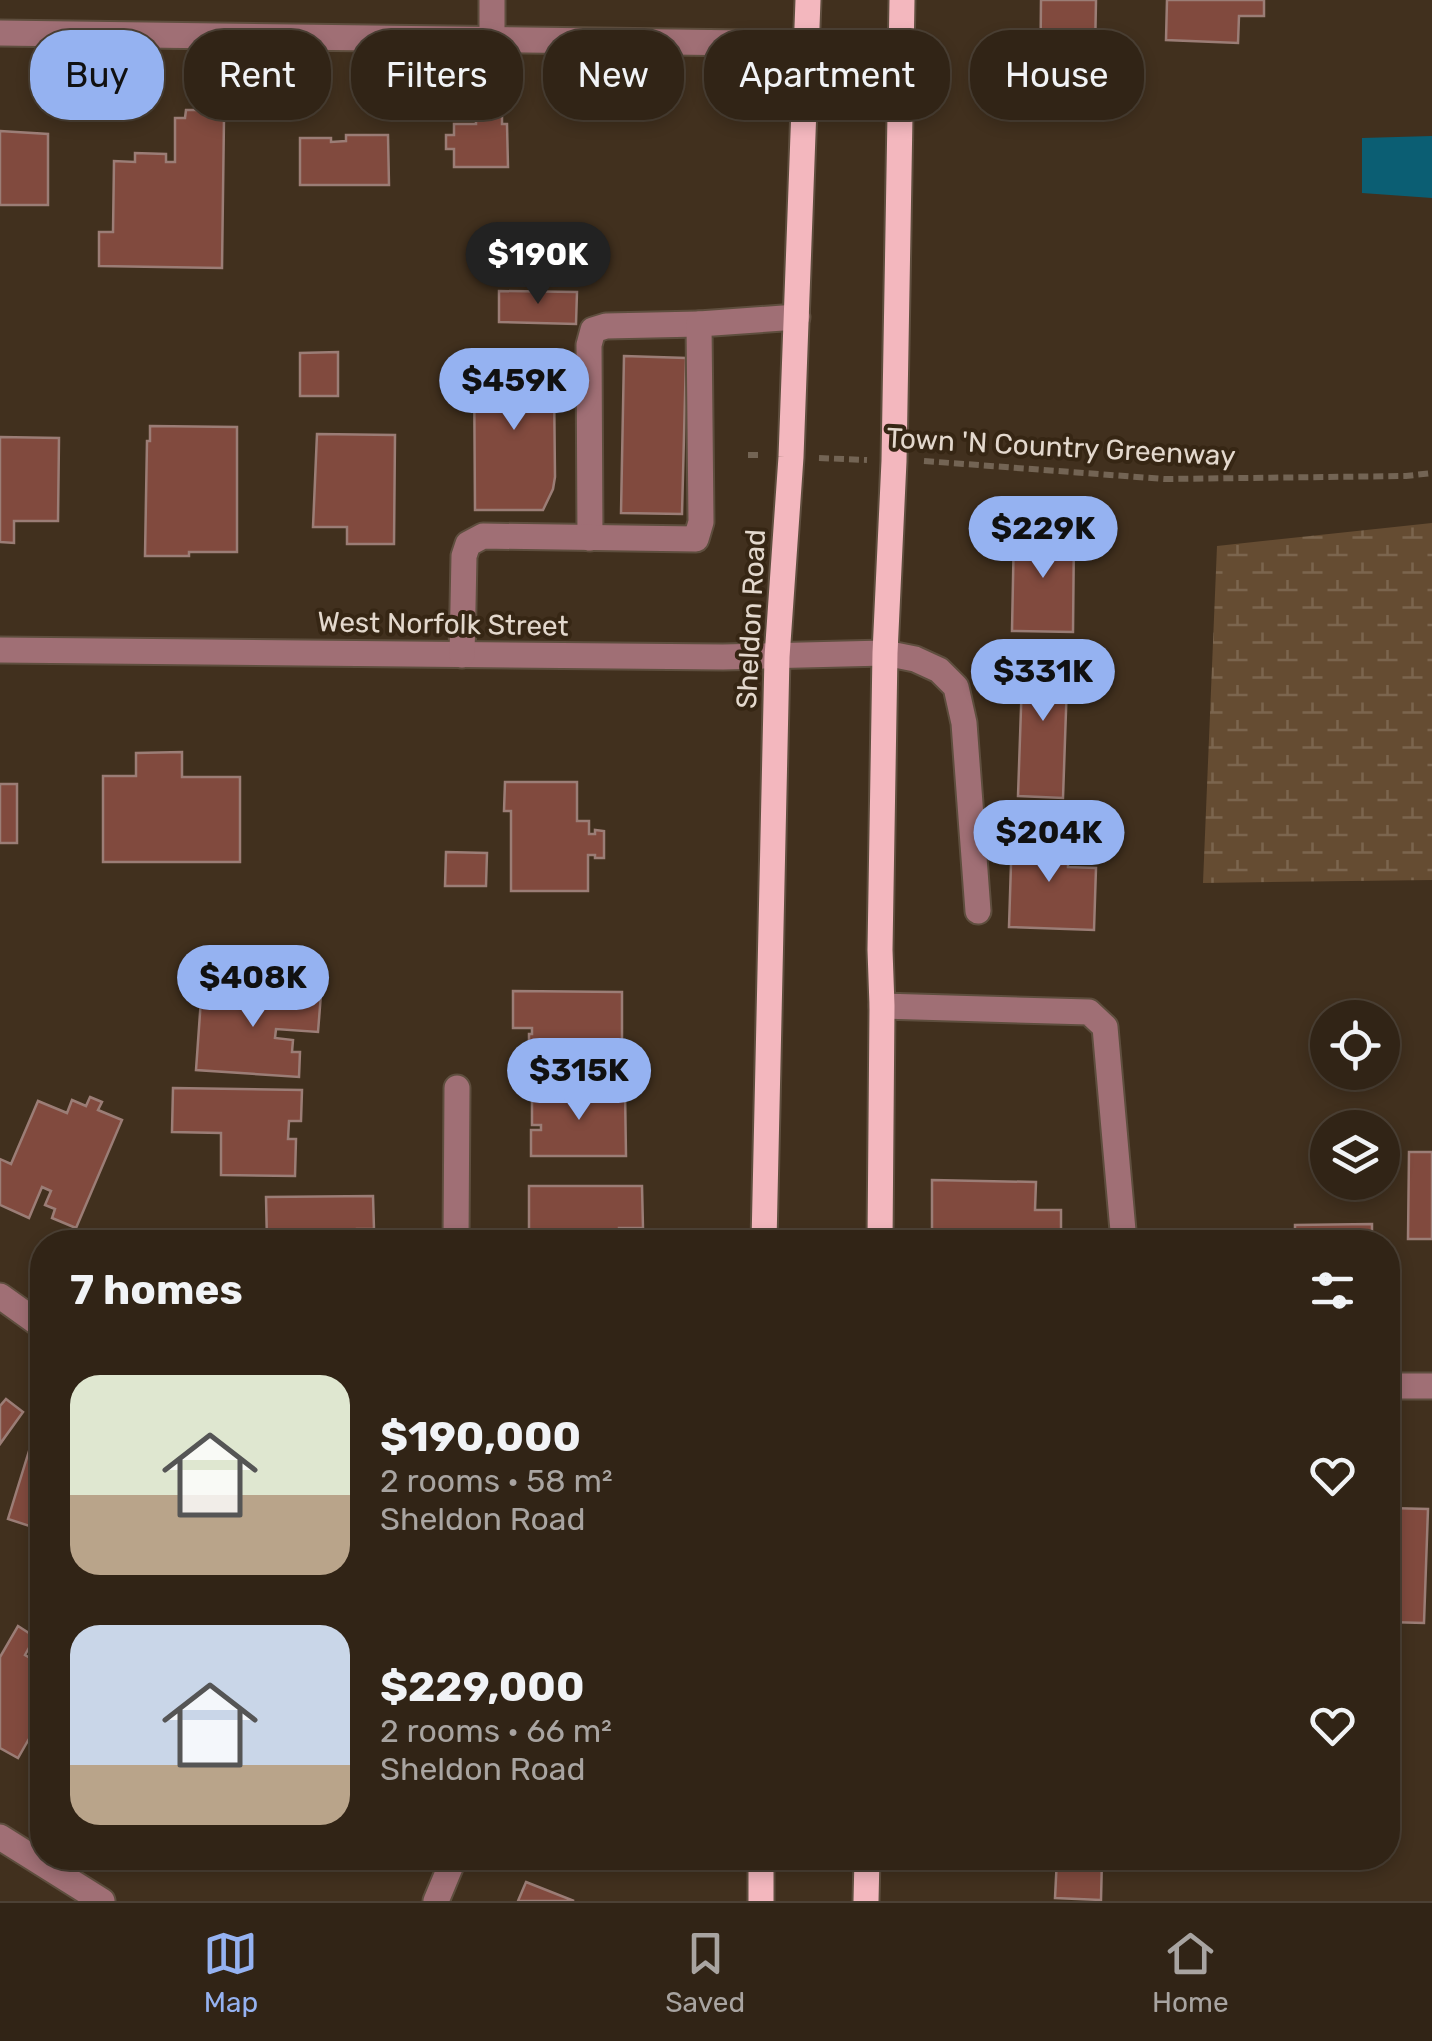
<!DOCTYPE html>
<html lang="en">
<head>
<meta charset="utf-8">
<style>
  :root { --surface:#312416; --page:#392c1f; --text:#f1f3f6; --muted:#a8a4a1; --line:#4c4135; --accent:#95b2f1 }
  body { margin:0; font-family:Rubik,sans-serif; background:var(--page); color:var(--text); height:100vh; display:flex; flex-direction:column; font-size:38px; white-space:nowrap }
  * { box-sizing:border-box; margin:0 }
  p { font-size:32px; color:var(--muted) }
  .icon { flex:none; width:55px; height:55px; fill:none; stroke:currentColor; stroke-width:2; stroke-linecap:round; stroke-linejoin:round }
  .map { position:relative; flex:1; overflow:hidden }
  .details { position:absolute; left:30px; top:1230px; width:1370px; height:640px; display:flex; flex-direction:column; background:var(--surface); border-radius:40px; box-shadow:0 5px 15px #0003,0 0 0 2px var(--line) }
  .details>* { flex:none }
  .banner { position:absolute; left:30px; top:30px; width:1372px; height:90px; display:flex; gap:20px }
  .tools { position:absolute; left:1310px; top:1000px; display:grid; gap:20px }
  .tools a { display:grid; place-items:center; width:90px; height:90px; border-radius:50%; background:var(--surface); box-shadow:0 5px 15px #0003,0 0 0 2px var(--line); font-size:50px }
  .price { position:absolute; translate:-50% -85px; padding:0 22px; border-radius:35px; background:var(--accent); color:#111; font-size:32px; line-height:65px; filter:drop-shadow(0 2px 5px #0008) }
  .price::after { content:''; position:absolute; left:50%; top:60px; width:30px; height:22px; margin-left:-15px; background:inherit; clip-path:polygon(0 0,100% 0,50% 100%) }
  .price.active { background:#222; color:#fff }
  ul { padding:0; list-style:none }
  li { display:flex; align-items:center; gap:30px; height:250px; padding:0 40px }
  li span { display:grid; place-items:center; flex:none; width:280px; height:200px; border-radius:30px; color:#555 }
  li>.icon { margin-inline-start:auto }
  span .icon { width:120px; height:120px; fill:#fffc; stroke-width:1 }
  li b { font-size:42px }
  h2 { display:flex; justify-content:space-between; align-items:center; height:120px; padding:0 40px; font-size:42px }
  .chip { padding:0 35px; border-radius:40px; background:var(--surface); box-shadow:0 5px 15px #0003,0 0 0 2px var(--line); font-size:35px; line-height:90px }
  .chip.active { background:var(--accent); color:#111 }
  .tab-bar { display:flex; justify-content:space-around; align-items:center; height:140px; border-top:2px solid var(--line); background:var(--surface); font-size:28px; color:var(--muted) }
  .tab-bar a { display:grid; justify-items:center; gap:5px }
  .tab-bar .active { color:var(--accent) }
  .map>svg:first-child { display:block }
  .wetland { fill:url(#wetland-marsh) }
  .water { fill:#0b5e73 }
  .building { fill:#814a3e; stroke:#9b7d76; stroke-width:2.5 }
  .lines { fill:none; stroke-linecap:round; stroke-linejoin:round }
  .minor-casing { stroke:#5e4e3e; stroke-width:29 }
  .major-casing { stroke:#5e4e3e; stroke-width:29 }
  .path { stroke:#736454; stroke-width:6; stroke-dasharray:10 5; stroke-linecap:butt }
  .minor { stroke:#a06f75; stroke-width:25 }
  .major { stroke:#f3b7be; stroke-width:25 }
  .labels { text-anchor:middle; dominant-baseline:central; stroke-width:8; stroke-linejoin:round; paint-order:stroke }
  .street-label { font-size:28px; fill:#e3d8cd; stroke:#362614 }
</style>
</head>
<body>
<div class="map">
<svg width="1432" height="1901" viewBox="0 0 1432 1901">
  <defs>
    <pattern id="wetland-marsh" width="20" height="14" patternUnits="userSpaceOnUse" patternTransform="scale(2.5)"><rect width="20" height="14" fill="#654c32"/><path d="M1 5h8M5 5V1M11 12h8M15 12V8" fill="none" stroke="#7b654e"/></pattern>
  </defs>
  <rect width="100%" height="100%" fill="#41301e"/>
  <path class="wetland" d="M1432,523V880L1203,883L1217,546Z"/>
  <path class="water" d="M1432,136V198L1362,193V138Z"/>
  <g class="building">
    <path d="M1041,0H1096L1094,107H1040Z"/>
    <path d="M1167,0H1264V16H1239L1238,43L1166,40Z"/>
    <path d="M186,110H214V118H224L222,268L99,266V232H113L114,161L135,162V153L166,154V162H175V118H185Z"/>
    <path d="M476,114H502V124H507L508,167H454V149H446V135H454V124H476Z"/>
    <path d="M0,131L48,134V205H0Z"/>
    <path d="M346,135H388L389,185H300V138H331V142L346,141Z"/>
    <path d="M499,291L577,292L576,324L499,322Z"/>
    <path d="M338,352V396H300V353Z"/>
    <path d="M474,356H544L550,364L554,383L555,477L553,489L543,510H475Z"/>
    <path d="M624,356L686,358L682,514L621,513Z"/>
    <path d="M150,426L237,427V552H189V556H145L147,441H150Z"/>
    <path d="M317,434L395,435L394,544H347V527H313Z"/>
    <path d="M0,437L59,438L58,521H14V543L0,542Z"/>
    <path d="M1014,530L1074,531L1073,632L1012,631Z"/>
    <path d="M1023,651L1068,653L1063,798L1018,796Z"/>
    <path d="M182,752V777H240V862H103V776H136V753Z"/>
    <path d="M505,782H577V821H589V834H595V830L604,831V858H595V855H588V891H511V811H504Z"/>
    <rect x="0" y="784" width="17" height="59"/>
    <path d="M1012,833L1069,835L1068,867L1096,868L1094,930L1009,927Z"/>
    <path d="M446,852L487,853L486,886H445Z"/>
    <path d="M202,985L321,994L318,1032L276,1029L275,1038L293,1040L292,1052H300L299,1077L196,1070Z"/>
    <path d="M513,991L622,992V1065L529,1064V1034H532V1028H513Z"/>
    <path d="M173,1088L302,1090L301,1121H289L288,1139H296L295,1176L221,1175V1133L172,1132Z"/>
    <path d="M532,1090H625L626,1156H531V1130H541V1125H532Z"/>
    <path d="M90,1097L102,1102L98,1110L122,1120L76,1228L52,1218L55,1209L45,1205L51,1191L42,1187L29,1218L0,1205V1159L11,1164L38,1101L67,1113L72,1100L86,1106Z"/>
    <path d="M1409,1152H1432V1239H1408Z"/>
    <path d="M932,1180L1036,1182L1035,1210H1061V1238H1113V1242H932Z"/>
    <path d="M529,1186H642L643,1228H619V1242H529Z"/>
    <path d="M373,1196L374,1229H357V1242H267L266,1197Z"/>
    <path d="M1372,1224V1242H1295V1225Z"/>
    <path d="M6,1399L23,1412L0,1444V1406Z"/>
    <path d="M38,1422L42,1423V1530L8,1519Z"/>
    <path d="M1388,1508L1428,1509L1424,1623L1388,1622Z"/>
    <path d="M18,1626L35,1637L25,1655L42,1665V1716L18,1758L0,1748V1657Z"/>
    <path d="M42,1750V1774L31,1766Z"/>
    <rect x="273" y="1858" width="94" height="3"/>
    <path d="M543,1858H639V1861L635,1864V1870L543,1869Z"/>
    <path d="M915,1858H1006V1864L915,1861Z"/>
    <path d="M1057,1858H1102L1101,1900L1055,1898Z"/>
    <path d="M526,1882L574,1901H518Z"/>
  </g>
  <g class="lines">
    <defs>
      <g id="minor">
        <path d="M0,33L901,45"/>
        <path d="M492,39V0"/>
        <path d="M590,538L589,345L593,330L606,326L699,324"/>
        <path d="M0,650L723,657L885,653L915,659L939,670L956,687L964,723L978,911"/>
        <path d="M462,655L464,556L468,544L483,536L696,539L701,522L699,324L797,317"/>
        <path d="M882,1006L1089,1012L1105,1027L1124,1242"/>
        <path d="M456,1242L457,1088"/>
        <path d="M0,1296L42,1326"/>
        <path d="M1388,1386H1432"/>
        <path d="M0,1837L102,1901"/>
        <path d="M436,1901L454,1858"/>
      </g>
      <g id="major">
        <path d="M764,1242L777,657L791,457L808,0"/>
        <path d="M880,1242L882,1006L880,950L885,653L894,461L902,0"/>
        <path d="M761,1858V1901"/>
        <path d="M866,1901L867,1858"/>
      </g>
    </defs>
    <use href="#minor" class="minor-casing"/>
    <use href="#major" class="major-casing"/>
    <g class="path">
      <path d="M748,455H762"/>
      <path d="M819,458L867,460"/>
      <path d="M924,461L1164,479L1406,476L1432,473"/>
    </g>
    <use href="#minor" class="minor"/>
    <use href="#major" class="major"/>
  </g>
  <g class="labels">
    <g class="street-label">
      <text transform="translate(1061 447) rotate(3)">Town 'N Country Greenway</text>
      <text transform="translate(751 619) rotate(-87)">Sheldon Road</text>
      <text transform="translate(443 624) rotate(1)">West Norfolk Street</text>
    </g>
  </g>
</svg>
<div class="tools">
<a><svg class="icon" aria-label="locate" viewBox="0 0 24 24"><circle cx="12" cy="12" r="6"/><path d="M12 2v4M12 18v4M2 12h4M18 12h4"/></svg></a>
<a><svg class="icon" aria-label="layers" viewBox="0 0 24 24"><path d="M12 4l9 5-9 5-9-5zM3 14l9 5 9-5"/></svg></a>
</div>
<b class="price active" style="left:538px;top:307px">$190K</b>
<b class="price" style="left:514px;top:433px">$459K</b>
<b class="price" style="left:1043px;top:581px">$229K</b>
<b class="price" style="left:1043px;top:724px">$331K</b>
<b class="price" style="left:1049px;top:885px">$204K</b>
<b class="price" style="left:253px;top:1030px">$408K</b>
<b class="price" style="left:579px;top:1123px">$315K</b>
<div class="banner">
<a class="chip active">Buy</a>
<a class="chip">Rent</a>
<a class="chip">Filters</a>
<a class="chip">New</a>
<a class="chip">Apartment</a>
<a class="chip">House</a>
</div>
<section class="details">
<h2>7 homes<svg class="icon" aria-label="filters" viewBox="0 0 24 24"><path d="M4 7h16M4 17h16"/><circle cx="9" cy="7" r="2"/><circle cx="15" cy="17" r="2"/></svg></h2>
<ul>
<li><span style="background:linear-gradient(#dfe7d0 60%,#b9a48a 0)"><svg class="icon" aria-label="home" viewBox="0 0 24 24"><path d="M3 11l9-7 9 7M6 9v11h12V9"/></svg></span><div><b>$190,000</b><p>2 rooms · 58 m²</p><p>Sheldon Road</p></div><svg class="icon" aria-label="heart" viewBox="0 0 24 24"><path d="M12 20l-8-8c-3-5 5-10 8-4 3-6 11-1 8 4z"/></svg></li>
<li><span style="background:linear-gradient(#c9d6e8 70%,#b9a48a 0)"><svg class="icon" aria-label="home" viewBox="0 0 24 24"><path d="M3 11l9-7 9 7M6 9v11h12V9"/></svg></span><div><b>$229,000</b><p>2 rooms · 66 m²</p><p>Sheldon Road</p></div><svg class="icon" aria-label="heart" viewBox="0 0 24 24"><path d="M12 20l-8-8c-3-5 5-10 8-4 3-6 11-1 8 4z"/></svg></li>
</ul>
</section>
</div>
<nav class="tab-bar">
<a class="active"><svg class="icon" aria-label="map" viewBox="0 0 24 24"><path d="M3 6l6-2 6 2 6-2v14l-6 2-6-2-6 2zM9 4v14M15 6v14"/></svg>Map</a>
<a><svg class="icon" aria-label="saved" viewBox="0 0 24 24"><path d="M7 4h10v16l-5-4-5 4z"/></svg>Saved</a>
<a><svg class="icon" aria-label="home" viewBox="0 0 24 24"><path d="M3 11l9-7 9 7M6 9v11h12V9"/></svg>Home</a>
</nav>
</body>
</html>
